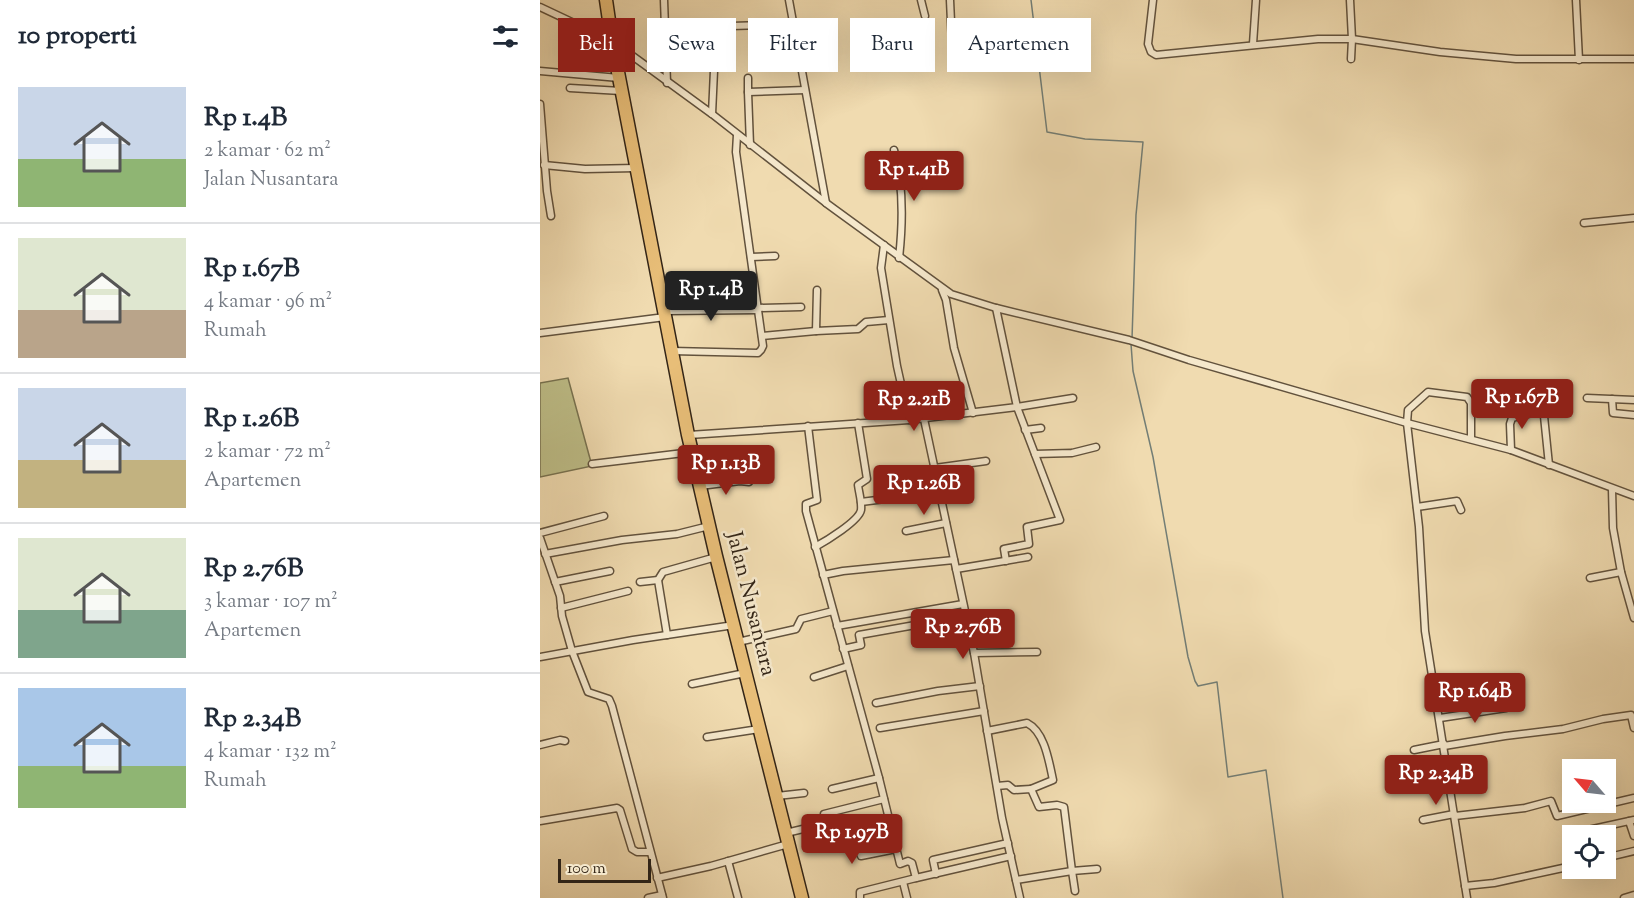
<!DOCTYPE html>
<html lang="id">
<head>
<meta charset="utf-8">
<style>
  :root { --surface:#fff; --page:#f2f2f3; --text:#1f2937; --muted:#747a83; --line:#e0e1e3; --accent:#8f2418 }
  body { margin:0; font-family:"Sorts Mill Goudy",serif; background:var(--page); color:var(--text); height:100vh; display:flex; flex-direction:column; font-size:22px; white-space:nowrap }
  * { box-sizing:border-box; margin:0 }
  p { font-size:20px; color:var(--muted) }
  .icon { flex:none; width:33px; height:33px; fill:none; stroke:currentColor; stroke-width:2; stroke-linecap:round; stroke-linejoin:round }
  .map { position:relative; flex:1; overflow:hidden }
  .drawer { display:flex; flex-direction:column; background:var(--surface); width:540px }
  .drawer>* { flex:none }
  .banner { position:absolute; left:18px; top:18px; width:570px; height:54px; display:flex; gap:12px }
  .needle { width:39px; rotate:298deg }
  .fabs { position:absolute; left:1022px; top:759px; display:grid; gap:12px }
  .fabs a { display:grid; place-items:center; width:54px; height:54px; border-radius:0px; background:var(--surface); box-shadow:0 6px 24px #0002; font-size:30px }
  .scale { position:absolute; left:18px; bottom:15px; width:93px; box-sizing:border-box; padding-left:6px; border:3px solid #332517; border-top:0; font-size:16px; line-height:21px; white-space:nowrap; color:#332517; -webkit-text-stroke:4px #f5e8cc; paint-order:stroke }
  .price { position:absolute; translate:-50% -51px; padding:0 14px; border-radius:6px; background:var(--accent); color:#fff; font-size:20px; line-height:39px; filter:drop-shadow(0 2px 3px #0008) }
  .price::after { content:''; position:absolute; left:50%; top:36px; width:18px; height:14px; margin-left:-9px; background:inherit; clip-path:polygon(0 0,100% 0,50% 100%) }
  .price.active { background:#222; color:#fff }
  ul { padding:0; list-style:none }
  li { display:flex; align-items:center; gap:18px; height:150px; padding:0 18px }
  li+li { border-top:2px solid var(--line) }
  li span { display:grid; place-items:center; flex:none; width:168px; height:120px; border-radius:0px; color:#555 }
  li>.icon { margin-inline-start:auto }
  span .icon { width:72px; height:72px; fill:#fffc; stroke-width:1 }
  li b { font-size:26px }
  h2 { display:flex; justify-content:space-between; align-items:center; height:72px; padding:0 18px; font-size:26px }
  .chip { padding:0 21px; border-radius:0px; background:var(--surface); box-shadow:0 6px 24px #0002; font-size:21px; line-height:54px }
  .chip.active { background:var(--accent); color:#fff }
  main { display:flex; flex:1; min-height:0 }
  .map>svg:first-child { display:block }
  .green { fill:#bebe88; stroke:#787250; stroke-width:1.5 }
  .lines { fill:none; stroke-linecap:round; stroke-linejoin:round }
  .stream { stroke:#737e76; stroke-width:1.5 }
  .street-casing { stroke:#62523d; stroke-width:9 }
  .highway-casing { stroke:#332517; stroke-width:15 }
  .street { stroke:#f5e8cc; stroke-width:6 }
  .highway { stroke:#e8be78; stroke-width:12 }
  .labels { text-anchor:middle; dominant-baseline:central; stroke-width:5; stroke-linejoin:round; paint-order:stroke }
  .street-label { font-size:22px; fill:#332517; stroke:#f5e8cc }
</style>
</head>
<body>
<main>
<section class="drawer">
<h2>10 properti<svg class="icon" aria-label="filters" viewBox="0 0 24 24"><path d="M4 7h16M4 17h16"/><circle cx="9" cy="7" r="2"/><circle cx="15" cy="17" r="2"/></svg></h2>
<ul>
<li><span style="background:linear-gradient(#c9d6e8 60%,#8fb573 0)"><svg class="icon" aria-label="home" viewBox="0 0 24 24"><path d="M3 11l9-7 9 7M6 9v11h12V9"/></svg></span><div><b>Rp 1.4B</b><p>2 kamar · 62 m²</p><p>Jalan Nusantara</p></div></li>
<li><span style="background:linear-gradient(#dfe7d0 60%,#b9a48a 0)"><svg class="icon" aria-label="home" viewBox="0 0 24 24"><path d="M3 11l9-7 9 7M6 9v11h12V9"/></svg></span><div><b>Rp 1.67B</b><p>4 kamar · 96 m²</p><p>Rumah</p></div></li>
<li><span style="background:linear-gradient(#c9d6e8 60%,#c2b280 0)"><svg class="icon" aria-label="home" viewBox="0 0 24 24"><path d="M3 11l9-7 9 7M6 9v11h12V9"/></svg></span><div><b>Rp 1.26B</b><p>2 kamar · 72 m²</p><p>Apartemen</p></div></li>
<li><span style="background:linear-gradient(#dfe7d0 60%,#7fa58c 0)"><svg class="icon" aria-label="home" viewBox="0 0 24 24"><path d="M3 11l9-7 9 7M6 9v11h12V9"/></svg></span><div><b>Rp 2.76B</b><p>3 kamar · 107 m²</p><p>Apartemen</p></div></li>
<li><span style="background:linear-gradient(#a9c7e8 65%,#8fb573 0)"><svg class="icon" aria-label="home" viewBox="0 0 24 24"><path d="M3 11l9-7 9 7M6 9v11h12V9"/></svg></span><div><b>Rp 2.34B</b><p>4 kamar · 132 m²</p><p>Rumah</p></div></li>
</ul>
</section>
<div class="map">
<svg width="1094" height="898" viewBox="0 0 1094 898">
  <rect width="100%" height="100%" fill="#f0dbb0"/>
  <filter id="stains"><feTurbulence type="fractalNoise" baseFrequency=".00333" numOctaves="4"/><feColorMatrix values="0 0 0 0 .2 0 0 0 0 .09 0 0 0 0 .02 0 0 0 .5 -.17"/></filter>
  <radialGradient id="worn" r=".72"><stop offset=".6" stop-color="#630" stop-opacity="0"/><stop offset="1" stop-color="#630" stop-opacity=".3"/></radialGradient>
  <path class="green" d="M28,378L52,466L0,477V383Z"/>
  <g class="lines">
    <g class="stream">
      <path d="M491,0L507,132L545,139L603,142L596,215L592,339"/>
      <path d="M591,344L593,371L613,457L648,657L655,681L658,686L677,682L688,777L726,770L743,898"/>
    </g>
    <defs>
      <g id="street">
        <path d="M124,0L127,83"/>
        <path d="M249,0L286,203"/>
        <path d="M381,0L385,16"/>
        <path d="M410,0L412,44"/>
        <path d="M613,0L608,44L611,52L616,55L778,39H812L900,52L976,59H1094"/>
        <path d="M810,0L812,39L811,59"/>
        <path d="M1036,0L1039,60"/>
        <path d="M0,7L72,41L172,114L286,203L411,294L456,308L589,340L649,360L867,423L868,410L888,392L927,397L931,403V439"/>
        <path d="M126,28L253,24"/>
        <path d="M255,31L291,33"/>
        <path d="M713,44L716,0"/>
        <path d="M0,71L79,78"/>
        <path d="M208,78V92L265,90"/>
        <path d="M30,88L81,91"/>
        <path d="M208,92L210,145"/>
        <path d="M0,104L7,191L11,216"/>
        <path d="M172,114L176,27"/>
        <path d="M354,150C364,185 363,222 359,258"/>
        <path d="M4,165L45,169L96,168"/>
        <path d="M1044,223L1094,218"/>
        <path d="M344,245L341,268L357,366L369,420"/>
        <path d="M211,257L235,256"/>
        <path d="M277,290L276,331L318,329L326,322L349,320"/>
        <path d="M402,290L406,300L414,348L433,413"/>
        <path d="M218,308L261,307"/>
        <path d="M124,311L218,310"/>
        <path d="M0,333L125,317"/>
        <path d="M222,336L276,331"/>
        <path d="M132,351L218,353L221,350L223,346L196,152L197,135"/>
        <path d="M1047,398L1094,400"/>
        <path d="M1072,399L1073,413L1094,415"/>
        <path d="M384,419L434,653L462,818L480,898"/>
        <path d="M268,426L277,500L266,504V511L339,778L360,864L368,861L372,863L376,878L471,856"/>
        <path d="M485,430L501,428"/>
        <path d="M149,435L369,420L477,407L456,308"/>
        <path d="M971,450L970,424L972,418L996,412L1001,413L1004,416L1009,465"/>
        <path d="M495,454L532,453L556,447"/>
        <path d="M52,464L152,452"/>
        <path d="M395,468L446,461"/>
        <path d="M160,486L200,481L209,482"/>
        <path d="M1072,489L1073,528L1081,572L1094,618"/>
        <path d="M321,502L400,492"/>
        <path d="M877,507L917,501L921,510"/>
        <path d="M366,531L406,523"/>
        <path d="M0,533L64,516"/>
        <path d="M0,538L20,596L22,616L32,651L48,692L69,699L72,706L123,898"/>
        <path d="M275,547C286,541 319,521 321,510C322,502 319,493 318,485L327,479L318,423"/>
        <path d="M5,554L82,540L137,534L169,526"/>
        <path d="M466,561L464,549L489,544L487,527L520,520L477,407L533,398"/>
        <path d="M416,569L488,557"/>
        <path d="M283,575L303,571L414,560"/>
        <path d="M1050,578L1081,572"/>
        <path d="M118,580L127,635"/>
        <path d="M15,582L70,571"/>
        <path d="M100,582L118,580L123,572L176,557"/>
        <path d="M21,608L88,591"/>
        <path d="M297,626L423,604"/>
        <path d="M198,642L256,629L261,619L293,611"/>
        <path d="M303,649L321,645L319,635L426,616"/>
        <path d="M434,653L497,652"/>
        <path d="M0,657L93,640L194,625"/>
        <path d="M274,677L308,666"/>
        <path d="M152,684L205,673"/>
        <path d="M935,688L937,712"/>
        <path d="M336,703L398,691L440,686"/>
        <path d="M900,718L966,708"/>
        <path d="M340,728L444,711"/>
        <path d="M447,731L487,723C505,732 509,762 513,780L491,789"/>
        <path d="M167,737L219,729"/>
        <path d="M0,745L20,740L25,741"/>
        <path d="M904,746L965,736L1023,729L1063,719L1091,715L1094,728"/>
        <path d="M874,750L904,744"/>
        <path d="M457,786L468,785L474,790L491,789L499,807L517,805L524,807L532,871L476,880"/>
        <path d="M292,789L339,778"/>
        <path d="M237,796L264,793"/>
        <path d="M915,816L985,808L1011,801L1017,816L1094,798"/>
        <path d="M883,820L914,814"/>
        <path d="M0,821L77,808L80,810L92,849L97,852H110"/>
        <path d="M1089,821L1094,836"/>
        <path d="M284,824L314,826L313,837L321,856L356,849"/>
        <path d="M246,833L284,824V814L344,799"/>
        <path d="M1032,856L1027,839L1030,834L1094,820"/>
        <path d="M1065,858L1094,851"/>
        <path d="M188,861L198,898"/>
        <path d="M396,874L393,860L468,843"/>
        <path d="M117,878L171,866L248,844"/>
        <path d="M363,882L367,898"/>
        <path d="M925,886L954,883L1032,866"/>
        <path d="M535,891L532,871L557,869"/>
        <path d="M108,898L122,895"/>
        <path d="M320,898V892L376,878"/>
        <path d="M927,898L885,631L879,527L867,423L971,450L1094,496"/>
        <path d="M1084,898L1094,895"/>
      </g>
      <path id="highway" d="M66,0L72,41L148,435L176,556L262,898"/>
    </defs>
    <use href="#street" class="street-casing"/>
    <use href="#highway" class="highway-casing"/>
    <use href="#street" class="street"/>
    <use href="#highway" class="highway"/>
  </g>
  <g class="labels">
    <g class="street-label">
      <text transform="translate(210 604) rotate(76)">Jalan Nusantara</text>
    </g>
  </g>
  <rect width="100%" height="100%" filter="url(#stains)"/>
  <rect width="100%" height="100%" fill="url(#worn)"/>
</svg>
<div class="fabs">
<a><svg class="needle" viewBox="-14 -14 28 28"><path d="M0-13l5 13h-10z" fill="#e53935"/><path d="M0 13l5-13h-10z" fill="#747a83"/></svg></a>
<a><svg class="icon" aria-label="locate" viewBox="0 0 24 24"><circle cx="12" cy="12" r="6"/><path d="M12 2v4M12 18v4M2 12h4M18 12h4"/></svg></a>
</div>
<div class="scale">100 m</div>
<b class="price" style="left:374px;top:202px">Rp 1.41B</b>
<b class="price active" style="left:171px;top:322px">Rp 1.4B</b>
<b class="price" style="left:982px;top:430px">Rp 1.67B</b>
<b class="price" style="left:374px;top:432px">Rp 2.21B</b>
<b class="price" style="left:186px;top:496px">Rp 1.13B</b>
<b class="price" style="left:384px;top:516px">Rp 1.26B</b>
<b class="price" style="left:423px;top:660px">Rp 2.76B</b>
<b class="price" style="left:935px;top:724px">Rp 1.64B</b>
<b class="price" style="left:896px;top:806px">Rp 2.34B</b>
<b class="price" style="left:312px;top:865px">Rp 1.97B</b>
<div class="banner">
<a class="chip active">Beli</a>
<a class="chip">Sewa</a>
<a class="chip">Filter</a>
<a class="chip">Baru</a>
<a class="chip">Apartemen</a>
</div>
</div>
</main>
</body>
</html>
